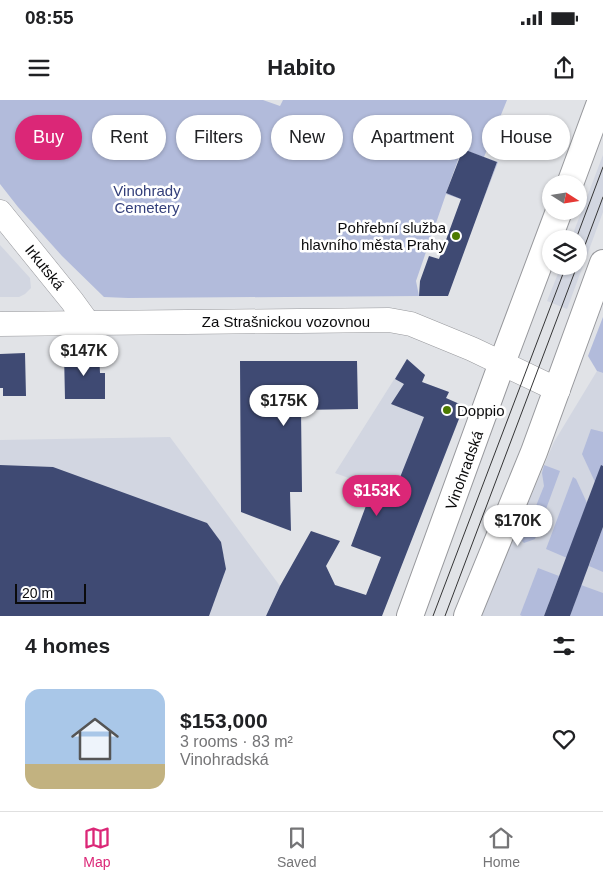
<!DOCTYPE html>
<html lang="en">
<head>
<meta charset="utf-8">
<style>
  :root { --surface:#fff; --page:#f2f2f2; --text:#202124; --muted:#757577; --line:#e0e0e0; --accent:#db2777 }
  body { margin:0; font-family:Arial,sans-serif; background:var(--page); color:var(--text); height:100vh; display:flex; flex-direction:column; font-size:19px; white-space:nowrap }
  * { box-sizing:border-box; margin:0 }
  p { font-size:16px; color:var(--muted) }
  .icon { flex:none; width:28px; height:28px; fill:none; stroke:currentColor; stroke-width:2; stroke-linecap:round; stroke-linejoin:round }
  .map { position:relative; height:516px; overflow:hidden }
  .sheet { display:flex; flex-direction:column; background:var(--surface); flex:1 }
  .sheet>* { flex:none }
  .top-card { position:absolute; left:15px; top:15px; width:574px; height:45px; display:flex; gap:10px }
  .needle { width:32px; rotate:102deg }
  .tools { position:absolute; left:542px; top:75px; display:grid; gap:10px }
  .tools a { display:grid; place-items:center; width:45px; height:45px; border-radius:50%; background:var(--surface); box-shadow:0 1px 4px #0004; font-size:25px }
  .scale { position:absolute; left:15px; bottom:12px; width:71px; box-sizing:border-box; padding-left:5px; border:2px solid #0b0b0c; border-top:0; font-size:14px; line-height:18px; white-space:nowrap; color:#0b0b0c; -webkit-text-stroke:4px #fff; paint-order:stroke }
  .price { position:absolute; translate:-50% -42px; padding:0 11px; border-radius:18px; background:#fff; color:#222; font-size:16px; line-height:32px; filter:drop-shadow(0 1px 2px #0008) }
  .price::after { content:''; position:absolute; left:50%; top:30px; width:15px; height:11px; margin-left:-8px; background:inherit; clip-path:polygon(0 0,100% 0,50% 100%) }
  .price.selected { background:var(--accent); color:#fff }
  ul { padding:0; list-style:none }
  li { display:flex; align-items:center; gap:15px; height:125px; padding:0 25px }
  li span { display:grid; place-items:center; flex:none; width:140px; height:100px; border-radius:15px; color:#555 }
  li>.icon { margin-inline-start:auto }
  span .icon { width:60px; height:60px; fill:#fffc; stroke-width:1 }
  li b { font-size:21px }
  h2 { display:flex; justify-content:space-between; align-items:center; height:60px; padding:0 25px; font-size:21px }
  .tag { padding:0 18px; border-radius:22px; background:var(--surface); box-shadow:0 1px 4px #0004; font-size:18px; line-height:45px }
  .tag.selected { background:var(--accent); color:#fff }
  .status { display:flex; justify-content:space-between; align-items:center; height:35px; padding:0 25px; background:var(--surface); direction:ltr }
  .status svg { height:14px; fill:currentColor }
  header { display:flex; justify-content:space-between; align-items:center; height:65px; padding:0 25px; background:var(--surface); font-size:22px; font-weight:600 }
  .tab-bar { display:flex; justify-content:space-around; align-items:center; height:70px; border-top:1px solid var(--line); background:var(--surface); font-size:14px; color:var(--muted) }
  .tab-bar a { display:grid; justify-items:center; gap:2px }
  .tab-bar .selected { color:var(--accent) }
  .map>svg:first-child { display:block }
  .built { fill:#d2d6e1 }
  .green { fill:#b2bbdb; fill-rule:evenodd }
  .building { fill:#3f4a73 }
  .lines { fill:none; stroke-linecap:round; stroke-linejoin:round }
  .tertiary-casing { stroke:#97989c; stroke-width:25 }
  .secondary-casing { stroke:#97989c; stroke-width:28 }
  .tertiary { stroke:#fff; stroke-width:24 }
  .secondary { stroke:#fff; stroke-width:26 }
  .tram { stroke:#353536; stroke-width:1 }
  .poi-dot { fill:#4c7a00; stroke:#fff; stroke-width:2 }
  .labels { text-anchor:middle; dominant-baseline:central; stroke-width:5; stroke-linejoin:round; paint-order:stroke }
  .park-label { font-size:15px; fill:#333f7a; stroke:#fff }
  .poi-label { font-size:15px; fill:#0b0b0c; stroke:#fff; text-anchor:end }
  .street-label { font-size:15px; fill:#0b0b0c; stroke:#fff }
</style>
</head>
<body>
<div class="status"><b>08:55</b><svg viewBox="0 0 49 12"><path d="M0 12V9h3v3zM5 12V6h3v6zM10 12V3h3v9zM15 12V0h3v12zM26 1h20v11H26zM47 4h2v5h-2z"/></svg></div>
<header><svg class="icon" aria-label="menu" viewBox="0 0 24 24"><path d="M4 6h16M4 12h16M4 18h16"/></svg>Habito<svg class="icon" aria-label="share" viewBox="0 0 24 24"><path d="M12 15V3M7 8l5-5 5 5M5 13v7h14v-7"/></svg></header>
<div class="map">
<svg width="603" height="516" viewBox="0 0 603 516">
  <rect width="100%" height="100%" fill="#e1e3e7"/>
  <g class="built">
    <path d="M603,55V112L567,209L547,201L561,166H579V139H571Z"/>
    <path d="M0,145L30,178L31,188L25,194L19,197H0Z"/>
    <path d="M407,259L425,275L422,282L449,292L446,298L464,306L425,406L335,373Z"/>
    <path d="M597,271L603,273V516H480L554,342Z"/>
    <path d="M170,337L280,486L266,516H0V340Z"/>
  </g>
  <g class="green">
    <path d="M0,0H263L280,6L283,0H507L484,57L498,62L481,106L446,94L416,181L419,196L128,198L104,197L62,156L18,107L0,84ZM462,49L497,62L481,106L446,93Z"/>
    <path d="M603,217V273L597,271L588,256Z"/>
    <path d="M591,329L603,332V385L595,382L582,354Z"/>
    <path d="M544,365L560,371L535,439L524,443L522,441L544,386L542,373Z"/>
    <path d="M573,377L576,379L587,403L567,458L546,449Z"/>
    <path d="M603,427V472L589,466Z"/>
    <path d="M538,468L559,476L544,516H522L520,515Z"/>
    <path d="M581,485L603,493V516H570Z"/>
  </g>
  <g class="building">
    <path d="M463,49L497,62L448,196H419L420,181L429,156L439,159L461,99L446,93Z"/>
    <path d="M25,253L26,296H3V288H0V254Z"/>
    <path d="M64,253H99L100,273H105V299H65Z"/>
    <path d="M407,259L425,275L422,282L449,292L446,298L464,306L382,516H266L280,486L311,431L340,441L326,466L335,485L366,495L381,457L351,446L373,387L393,395L424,317L391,304L404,284L395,279Z"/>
    <path d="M240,261H357L358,309L301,310L302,392H290L291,431L241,412Z"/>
    <path d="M0,365L53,367L207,423L221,442L226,469L209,516H0Z"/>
    <path d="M601,365L603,366V427L570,516H544Z"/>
  </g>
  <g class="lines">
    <defs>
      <g id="tertiary">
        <path d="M0,112L72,201L88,223"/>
        <path d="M0,224L389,220L411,224L472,249L558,290"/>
      </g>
      <g id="secondary">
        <path d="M570,84L601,0"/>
        <path d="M410,516L502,263L559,111"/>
        <path d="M467,516L534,352L603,163"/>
      </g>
    </defs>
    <use href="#tertiary" class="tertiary-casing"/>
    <use href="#secondary" class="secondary-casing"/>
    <use href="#tertiary" class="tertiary"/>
    <use href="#secondary" class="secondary"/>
    <g class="tram">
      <path d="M576,139L603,67"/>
      <path d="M579,161L603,97"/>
      <path d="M433,516L566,166"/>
      <path d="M445,516L577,166"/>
    </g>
  </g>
  <g class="poi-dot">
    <circle cx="456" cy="136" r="5"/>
    <circle cx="447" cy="310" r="5"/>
  </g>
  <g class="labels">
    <g class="park-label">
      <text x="147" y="90">Vinohrady<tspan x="147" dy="17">Cemetery</tspan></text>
    </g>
    <g class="poi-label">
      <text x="446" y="127">Pohřební služba<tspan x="446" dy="17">hlavního města Prahy</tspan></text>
      <text x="457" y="310" text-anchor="start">Doppio</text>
    </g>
    <g class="street-label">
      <text transform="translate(45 167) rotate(51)">Irkutská</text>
      <text x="286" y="221">Za Strašnickou vozovnou</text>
      <text transform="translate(464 370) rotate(-70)">Vinohradská</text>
    </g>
  </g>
</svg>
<div class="tools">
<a><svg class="needle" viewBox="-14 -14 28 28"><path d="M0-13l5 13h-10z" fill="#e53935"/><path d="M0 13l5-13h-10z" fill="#757577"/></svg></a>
<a><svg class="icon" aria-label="layers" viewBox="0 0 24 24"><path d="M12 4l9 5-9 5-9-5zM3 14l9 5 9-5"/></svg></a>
</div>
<div class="scale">20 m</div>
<b class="price" style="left:84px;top:277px">$147K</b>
<b class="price" style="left:284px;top:327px">$175K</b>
<b class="price selected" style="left:377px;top:417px">$153K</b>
<b class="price" style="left:518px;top:447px">$170K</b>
<div class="top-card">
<a class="tag selected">Buy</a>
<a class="tag">Rent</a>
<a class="tag">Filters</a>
<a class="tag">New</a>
<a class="tag">Apartment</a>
<a class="tag">House</a>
</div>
</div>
<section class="sheet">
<h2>4 homes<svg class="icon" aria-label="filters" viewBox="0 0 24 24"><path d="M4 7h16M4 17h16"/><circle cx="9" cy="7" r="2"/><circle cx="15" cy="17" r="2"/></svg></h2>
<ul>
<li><span style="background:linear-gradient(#a9c7e8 75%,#c2b280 0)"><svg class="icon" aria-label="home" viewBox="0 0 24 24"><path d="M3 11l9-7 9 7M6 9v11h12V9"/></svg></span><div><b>$153,000</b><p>3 rooms · 83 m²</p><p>Vinohradská</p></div><svg class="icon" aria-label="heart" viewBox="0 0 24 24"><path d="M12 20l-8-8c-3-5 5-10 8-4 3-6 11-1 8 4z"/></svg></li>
</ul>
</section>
<nav class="tab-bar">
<a class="selected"><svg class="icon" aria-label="map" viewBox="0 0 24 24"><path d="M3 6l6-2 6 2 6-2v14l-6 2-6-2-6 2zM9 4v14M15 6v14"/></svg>Map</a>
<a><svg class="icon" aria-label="saved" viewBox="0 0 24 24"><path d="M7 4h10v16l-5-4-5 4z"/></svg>Saved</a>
<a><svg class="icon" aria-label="home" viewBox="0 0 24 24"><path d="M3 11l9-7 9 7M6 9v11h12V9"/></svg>Home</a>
</nav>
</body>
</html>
